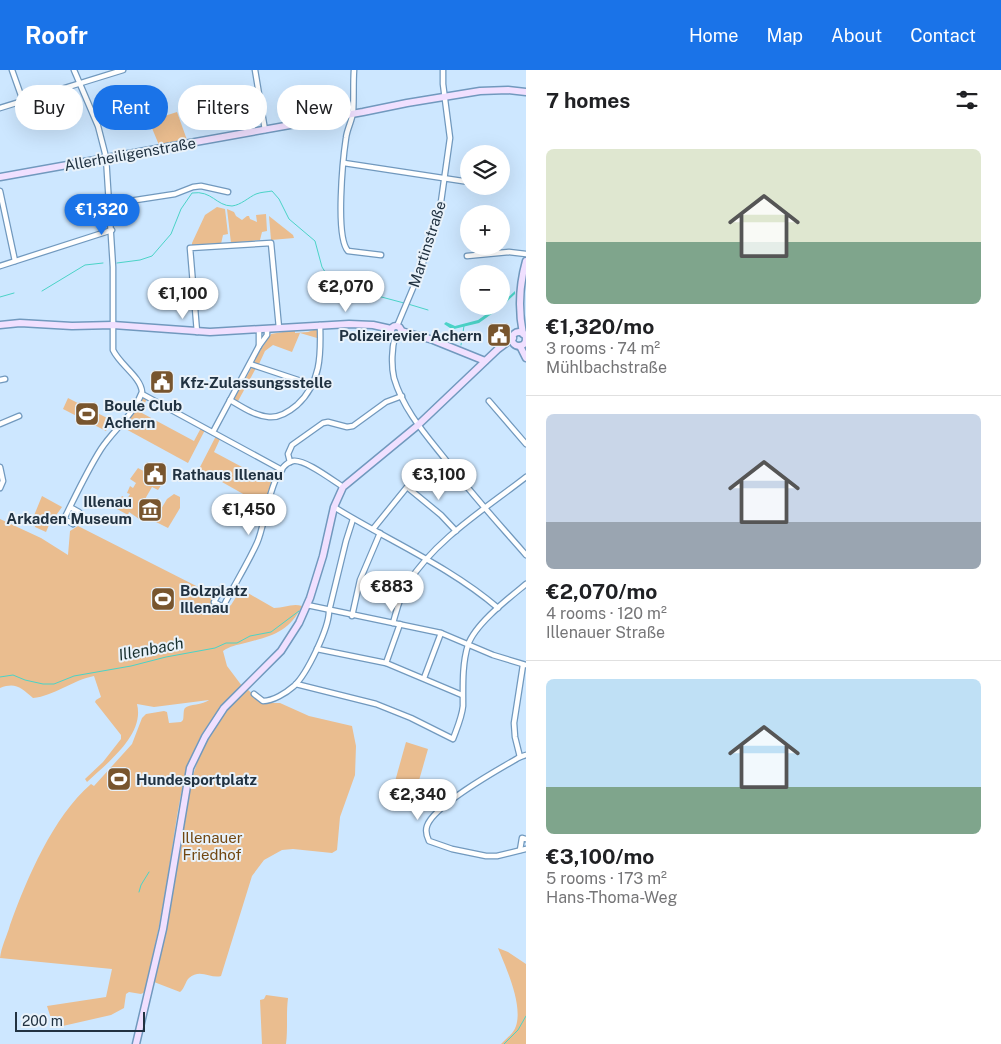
<!DOCTYPE html>
<html lang="en">
<head>
<meta charset="utf-8">
<style>
  :root { --surface:#fff; --page:#f6f6f6; --text:#202124; --muted:#757577; --line:#e0e0e0; --accent:#1a73e8 }
  body { margin:0; font-family:"Public Sans",sans-serif; background:var(--page); color:var(--text); height:100vh; display:flex; flex-direction:column; font-size:19px; white-space:nowrap }
  * { box-sizing:border-box; margin:0 }
  p { font-size:16px; color:var(--muted) }
  .icon { flex:none; width:28px; height:28px; fill:none; stroke:currentColor; stroke-width:2; stroke-linecap:round; stroke-linejoin:round }
  .map { position:relative; flex:1; overflow:hidden }
  .details { display:flex; flex-direction:column; background:var(--surface); width:475px }
  .details>* { flex:none }
  .top-card { position:absolute; left:15px; top:15px; width:435px; height:45px; display:flex; gap:10px }
  .buttons { position:absolute; left:460px; top:75px; display:grid; gap:10px }
  .buttons a { display:grid; place-items:center; width:50px; height:50px; border-radius:50%; background:var(--surface); box-shadow:0 5px 20px #0002; font-size:25px }
  .scale { position:absolute; left:15px; bottom:12px; width:130px; box-sizing:border-box; padding-left:5px; border:2px solid #213241; border-top:0; font-size:14px; line-height:18px; white-space:nowrap; color:#213241; -webkit-text-stroke:4px #e9f2fa; paint-order:stroke }
  .price { position:absolute; translate:-50% -42px; padding:0 11px; border-radius:18px; background:#fff; color:#222; font-size:16px; line-height:32px; filter:drop-shadow(0 1px 2px #0008) }
  .price::after { content:''; position:absolute; left:50%; top:30px; width:15px; height:11px; margin-left:-8px; background:inherit; clip-path:polygon(0 0,100% 0,50% 100%) }
  .price.selected { background:var(--accent); color:#fff }
  ul { padding:0; list-style:none }
  li { display:grid; align-content:center; gap:10px; height:265px; padding:0 20px }
  li+li { border-top:1px solid var(--line) }
  li span { display:grid; place-items:center; height:155px; border-radius:8px; color:#555 }
  li>.icon { margin-inline-start:auto }
  span .icon { width:90px; height:90px; fill:#fffc; stroke-width:1 }
  li b { font-size:21px }
  h2 { display:flex; justify-content:space-between; align-items:center; height:60px; padding:0 20px; font-size:21px }
  .chip { padding:0 18px; border-radius:22px; background:var(--surface); box-shadow:0 5px 20px #0002; font-size:18px; line-height:45px }
  .chip.selected { background:var(--accent); color:#fff }
  header { display:flex; align-items:center; gap:30px; box-sizing:border-box; height:70px; padding:0 25px; background:var(--accent); color:#fff }
  header strong { font-size:24px }
  nav { display:flex; gap:28px; margin-inline-start:auto; font-size:18px }
  main { display:flex; flex:1; min-height:0 }
  .map>svg:first-child { display:block }
  .green { fill:#eabd8f }
  .water { fill:#4bd3c7 }
  .lines { fill:none; stroke-linecap:round; stroke-linejoin:round }
  .stream { stroke:#4bd3c7; stroke-width:1 }
  .street-casing { stroke:#7199be; stroke-width:7 }
  .secondary-casing { stroke:#7199be; stroke-width:9 }
  .street { stroke:#fff; stroke-width:4.5 }
  .secondary { stroke:#f0e0ff; stroke-width:6 }
  .labels { text-anchor:middle; dominant-baseline:central; stroke-width:4; stroke-linejoin:round; paint-order:stroke }
  .street-label { font-size:15px; fill:#213241; stroke:#e9f2fa }
  .poi-label { font-size:15px; font-weight:bold; fill:#213241; stroke:#e9f2fa; text-anchor:start }
  .park-label { font-size:15px; fill:#724711; stroke:#e9f2fa }
  .water-label { font-size:16px; font-style:italic; fill:#172e2c; stroke:#e9f2fa }
</style>
</head>
<body>
<header>
<strong>Roofr</strong>
<nav><a>Home</a><a>Map</a><a>About</a><a>Contact</a></nav>
</header>
<main>
<div class="map">
<svg width="526" height="974" viewBox="0 0 526 974">
  <rect width="100%" height="100%" fill="#cde7ff"/>
  <g class="green">
    <path d="M177,42L187,70L159,75L149,51Z"/>
    <path d="M217,137L225,139L228,164L223,165L221,174L192,176V173L205,145Z"/>
    <path d="M227,139L234,142L236,146L242,150L247,146H249L250,149L257,152L256,145L266,144L267,161L262,162L260,170L231,173Z"/>
    <path d="M269,146L293,165L294,168L271,170Z"/>
    <path d="M319,258V266L317,268L300,263L292,282L273,275L265,281L259,294L254,293V290L271,264L295,260V263L308,262Z"/>
    <path d="M252,297L256,298L237,333L234,329Z"/>
    <path d="M143,327L147,329L140,342L194,371L201,358L205,360L188,393L122,357L129,349L141,328Z"/>
    <path d="M68,328L111,350L106,361L63,339Z"/>
    <path d="M216,366L220,369L214,382L268,411L275,398L278,400L264,432L260,452L253,449L261,434L199,399Z"/>
    <path d="M138,398L149,404L147,408L155,412L157,411L162,414L158,420L152,417L141,436L147,440L144,445L147,447L145,451L143,449L142,451L129,442L128,445L117,439L118,436L117,435L122,426L127,429L130,424L127,423L130,416L133,418L136,413L130,409Z"/>
    <path d="M174,424L180,427V438L168,458L156,452L155,449L167,429Z"/>
    <path d="M42,426L62,437L49,455L46,462L35,457L33,448Z"/>
    <path d="M0,449L41,468L68,485L70,461L78,456L214,525L211,533L224,540L231,535L241,519L274,538C285,538 292,533 302,536C289,562 272,566 245,573C237,575 230,576 223,581L227,596L242,616C224,634 206,653 196,676C179,714 176,758 169,798C163,840 154,881 145,922L141,924L129,922L126,924L124,938L111,945L54,958L47,936L106,927L112,899L0,888C1,877 7,866 10,855C27,808 53,747 91,714L94,716L132,674L142,648L146,644L164,641L167,642L169,653L181,652L183,650C184,647 183,640 185,638C189,634 203,635 209,630L154,637L137,634C145,665 107,693 87,712L85,709L103,692L121,669V665L95,632L96,630L101,627L94,606C73,610 54,626 33,628C21,618 16,612 0,618Z"/>
    <path d="M247,619L263,633H280L309,646L352,656L356,676L355,705L340,747L337,780L332,783L293,779L282,780L264,790L252,806L221,906C211,909 200,898 189,908C185,912 185,918 180,922L154,912C161,877 170,842 175,807C188,732 186,674 247,619Z"/>
    <path d="M406,672L428,679L416,721L394,715Z"/>
    <path d="M498,878L508,882L526,894V974H501C506,969 514,963 516,956C523,934 506,898 498,878Z"/>
    <path d="M266,925L288,928C286,943 288,959 286,974H262L260,930L264,929Z"/>
  </g>
  <path class="water" d="M515,221V224L500,238L479,253L454,259L450,258L444,254L446,252L455,256L478,250L498,236H501V234Z"/>
  <g class="lines">
    <g class="stream">
      <path d="M117,193L140,190L152,186L171,164L181,139L192,123C212,120 216,136 232,136C241,135 249,127 256,124C261,122 267,122 272,121L279,129L289,149L315,171L322,197L332,213L338,216L344,212L349,213L359,221L404,233"/>
      <path d="M42,221L85,195L103,193"/>
      <path d="M0,227L14,223"/>
      <path d="M408,234L428,240"/>
      <path d="M461,275L464,256"/>
      <path d="M0,607L13,605L25,610L43,614H54L74,606L131,596L166,587L215,578L226,573H237L250,566L271,562L299,541"/>
      <path d="M139,822L141,815L149,802"/>
      <path d="M504,974L518,960L526,946"/>
    </g>
    <defs>
      <g id="street">
        <path d="M12,0L23,31"/>
        <path d="M255,0L265,60"/>
        <path d="M354,0C353,14 354,28 353,42C352,51 347,59 346,68C343,88 335,167 348,181L381,185"/>
        <path d="M0,38L123,0"/>
        <path d="M344,93L469,112"/>
        <path d="M0,121L15,191"/>
        <path d="M110,134L175,124L193,117L201,116L228,122"/>
        <path d="M467,186L509,182L526,184"/>
        <path d="M0,196L112,160"/>
        <path d="M397,256L421,199L440,139L450,68L443,14V0"/>
        <path d="M259,260V276"/>
        <path d="M197,262L190,178L271,173L279,258"/>
        <path d="M395,266C392,278 391,295 394,308C404,342 428,367 449,394C473,426 500,455 526,485"/>
        <path d="M250,294L313,315"/>
        <path d="M0,310L5,309"/>
        <path d="M142,324L282,400"/>
        <path d="M230,330C242,337 255,346 269,347C280,348 290,341 297,335C321,313 321,285 320,255"/>
        <path d="M489,331L526,374"/>
        <path d="M0,354L19,346"/>
        <path d="M213,362L259,276L267,265V259"/>
        <path d="M290,392L288,384L292,375L323,353L328,352L347,357L353,356L386,332L402,326"/>
        <path d="M0,397L3,411L0,418"/>
        <path d="M70,437L79,442L73,454L64,449C76,425 87,401 101,379C114,359 134,345 142,322C141,307 120,295 113,280V197L106,87L98,56L74,0"/>
        <path d="M334,437C389,471 449,496 498,538"/>
        <path d="M373,459L407,417L441,445L456,461"/>
        <path d="M230,524L221,519L214,532L223,537C234,515 247,495 257,473C266,454 270,396 293,391C305,389 332,410 343,417"/>
        <path d="M307,535L441,563L493,585L526,595"/>
        <path d="M352,546L360,510L380,463"/>
        <path d="M393,553C397,539 400,525 408,513C436,469 485,439 526,407"/>
        <path d="M317,579L386,593L462,625"/>
        <path d="M386,593L400,554"/>
        <path d="M424,608L441,563"/>
        <path d="M296,614L376,634L411,648L453,669C457,658 462,647 463,636C463,616 462,594 468,575C475,554 509,528 526,514"/>
        <path d="M254,624L263,631C273,631 286,623 294,616C307,604 329,558 329,541L346,471L353,449"/>
        <path d="M526,685L520,687C499,699 434,735 427,756C425,762 427,767 429,771L452,779L486,786H497L526,779"/>
        <path d="M520,687L515,667L514,653L523,595"/>
        <path d="M520,780L522,768L526,769"/>
      </g>
      <g id="secondary">
        <path d="M0,107L363,42L407,33L480,21L508,20L526,22"/>
        <path d="M0,255L20,253L72,256L113,255L210,262L349,254L373,255L391,259"/>
        <circle cx="396" cy="261" r="5"/>
        <path d="M401,261L433,270L485,291"/>
        <circle cx="519" cy="269" r="7"/>
        <path d="M523,264C518,239 519,216 526,191"/>
        <path d="M520,276L526,288"/>
        <path d="M136,974L163,859L190,698L205,667L224,638L281,581L299,553L310,528L323,486L334,437L343,417L417,356L498,279L513,268"/>
      </g>
    </defs>
    <use href="#street" class="street-casing"/>
    <use href="#secondary" class="secondary-casing"/>
    <use href="#street" class="street"/>
    <use href="#secondary" class="secondary"/>
  </g>
  <defs>
    <symbol id="civic-square" viewBox="-11 -11 22 22"><rect x="-9" y="-9" width="18" height="18" rx="4" fill="#78552e" stroke="#e9f2fa"/><path d="M-.6-6.5H3V-4.5H.6V-3L4-1V1h2V6H-6V1h2V-1L-.6-3ZM-1.2 2.5V6h2.4V2.5Z" fill="#fff"/></symbol>
    <symbol id="stadium-square" viewBox="-11 -11 22 22"><rect x="-9" y="-9" width="18" height="18" rx="4" fill="#78552e" stroke="#e9f2fa"/><path d="M0-5a6.5 5 0 1 0 0 10a6.5 5 0 1 0 0-10ZM-3.5-1.8h7v3.6h-7Z" fill="#fff"/></symbol>
    <symbol id="museum-square" viewBox="-11 -11 22 22"><rect x="-9" y="-9" width="18" height="18" rx="4" fill="#78552e" stroke="#e9f2fa"/><path d="M0-6L6-3V-2H-6V-3ZM-5-1h2V3h-2ZM-1-1h2V3h-2ZM3-1h2V3H3ZM-6 4H6V6H-6Z" fill="#fff"/></symbol>
  </defs>
  <g fill-rule="evenodd">
    <use href="#civic-square" x="485" y="251" width="28" height="28"/>
    <use href="#civic-square" x="148" y="298" width="28" height="28"/>
    <use href="#stadium-square" x="73" y="330" width="28" height="28"/>
    <use href="#civic-square" x="141" y="390" width="28" height="28"/>
    <use href="#museum-square" x="136" y="426" width="28" height="28"/>
    <use href="#stadium-square" x="149" y="515" width="28" height="28"/>
    <use href="#stadium-square" x="105" y="695" width="28" height="28"/>
  </g>
  <g class="labels">
    <g class="street-label">
      <text transform="translate(130 84) rotate(-10)">Allerheiligenstraße</text>
      <text transform="translate(427 174) rotate(-72)">Martinstraße</text>
    </g>
    <g class="poi-label">
      <text x="482" y="265" text-anchor="end">Polizeirevier Achern</text>
      <text x="180" y="312">Kfz-Zulassungsstelle</text>
      <text x="104" y="335">Boule Club<tspan x="104" dy="17">Achern</tspan></text>
      <text x="172" y="404">Rathaus Illenau</text>
      <text x="132" y="431" text-anchor="end">Illenau<tspan x="132" dy="17">Arkaden Museum</tspan></text>
      <text x="180" y="520">Bolzplatz<tspan x="180" dy="17">Illenau</tspan></text>
      <text x="136" y="709">Hundesportplatz</text>
    </g>
    <g class="park-label">
      <text x="212" y="767">Illenauer<tspan x="212" dy="17">Friedhof</tspan></text>
    </g>
    <g class="water-label">
      <text transform="translate(151 579) rotate(-11)">Illenbach</text>
    </g>
  </g>
</svg>
<div class="buttons">
<a><svg class="icon" aria-label="layers" viewBox="0 0 24 24"><path d="M12 4l9 5-9 5-9-5zM3 14l9 5 9-5"/></svg></a>
<a>+</a>
<a>−</a>
</div>
<div class="scale">200 m</div>
<b class="price selected" style="left:102px;top:166px">€1,320</b>
<b class="price" style="left:346px;top:243px">€2,070</b>
<b class="price" style="left:183px;top:250px">€1,100</b>
<b class="price" style="left:439px;top:431px">€3,100</b>
<b class="price" style="left:249px;top:466px">€1,450</b>
<b class="price" style="left:392px;top:543px">€883</b>
<b class="price" style="left:418px;top:751px">€2,340</b>
<div class="top-card">
<a class="chip">Buy</a>
<a class="chip selected">Rent</a>
<a class="chip">Filters</a>
<a class="chip">New</a>
</div>
</div>
<section class="details">
<h2>7 homes<svg class="icon" aria-label="filters" viewBox="0 0 24 24"><path d="M4 7h16M4 17h16"/><circle cx="9" cy="7" r="2"/><circle cx="15" cy="17" r="2"/></svg></h2>
<ul>
<li><span style="background:linear-gradient(#dfe7d0 60%,#7fa58c 0)"><svg class="icon" aria-label="home" viewBox="0 0 24 24"><path d="M3 11l9-7 9 7M6 9v11h12V9"/></svg></span><div><b>€1,320/mo</b><p>3 rooms · 74 m²</p><p>Mühlbachstraße</p></div></li>
<li><span style="background:linear-gradient(#c9d6e8 70%,#9aa5b1 0)"><svg class="icon" aria-label="home" viewBox="0 0 24 24"><path d="M3 11l9-7 9 7M6 9v11h12V9"/></svg></span><div><b>€2,070/mo</b><p>4 rooms · 120 m²</p><p>Illenauer Straße</p></div></li>
<li><span style="background:linear-gradient(#bfe0f5 70%,#7fa58c 0)"><svg class="icon" aria-label="home" viewBox="0 0 24 24"><path d="M3 11l9-7 9 7M6 9v11h12V9"/></svg></span><div><b>€3,100/mo</b><p>5 rooms · 173 m²</p><p>Hans-Thoma-Weg</p></div></li>
</ul>
</section>
</main>
</body>
</html>
